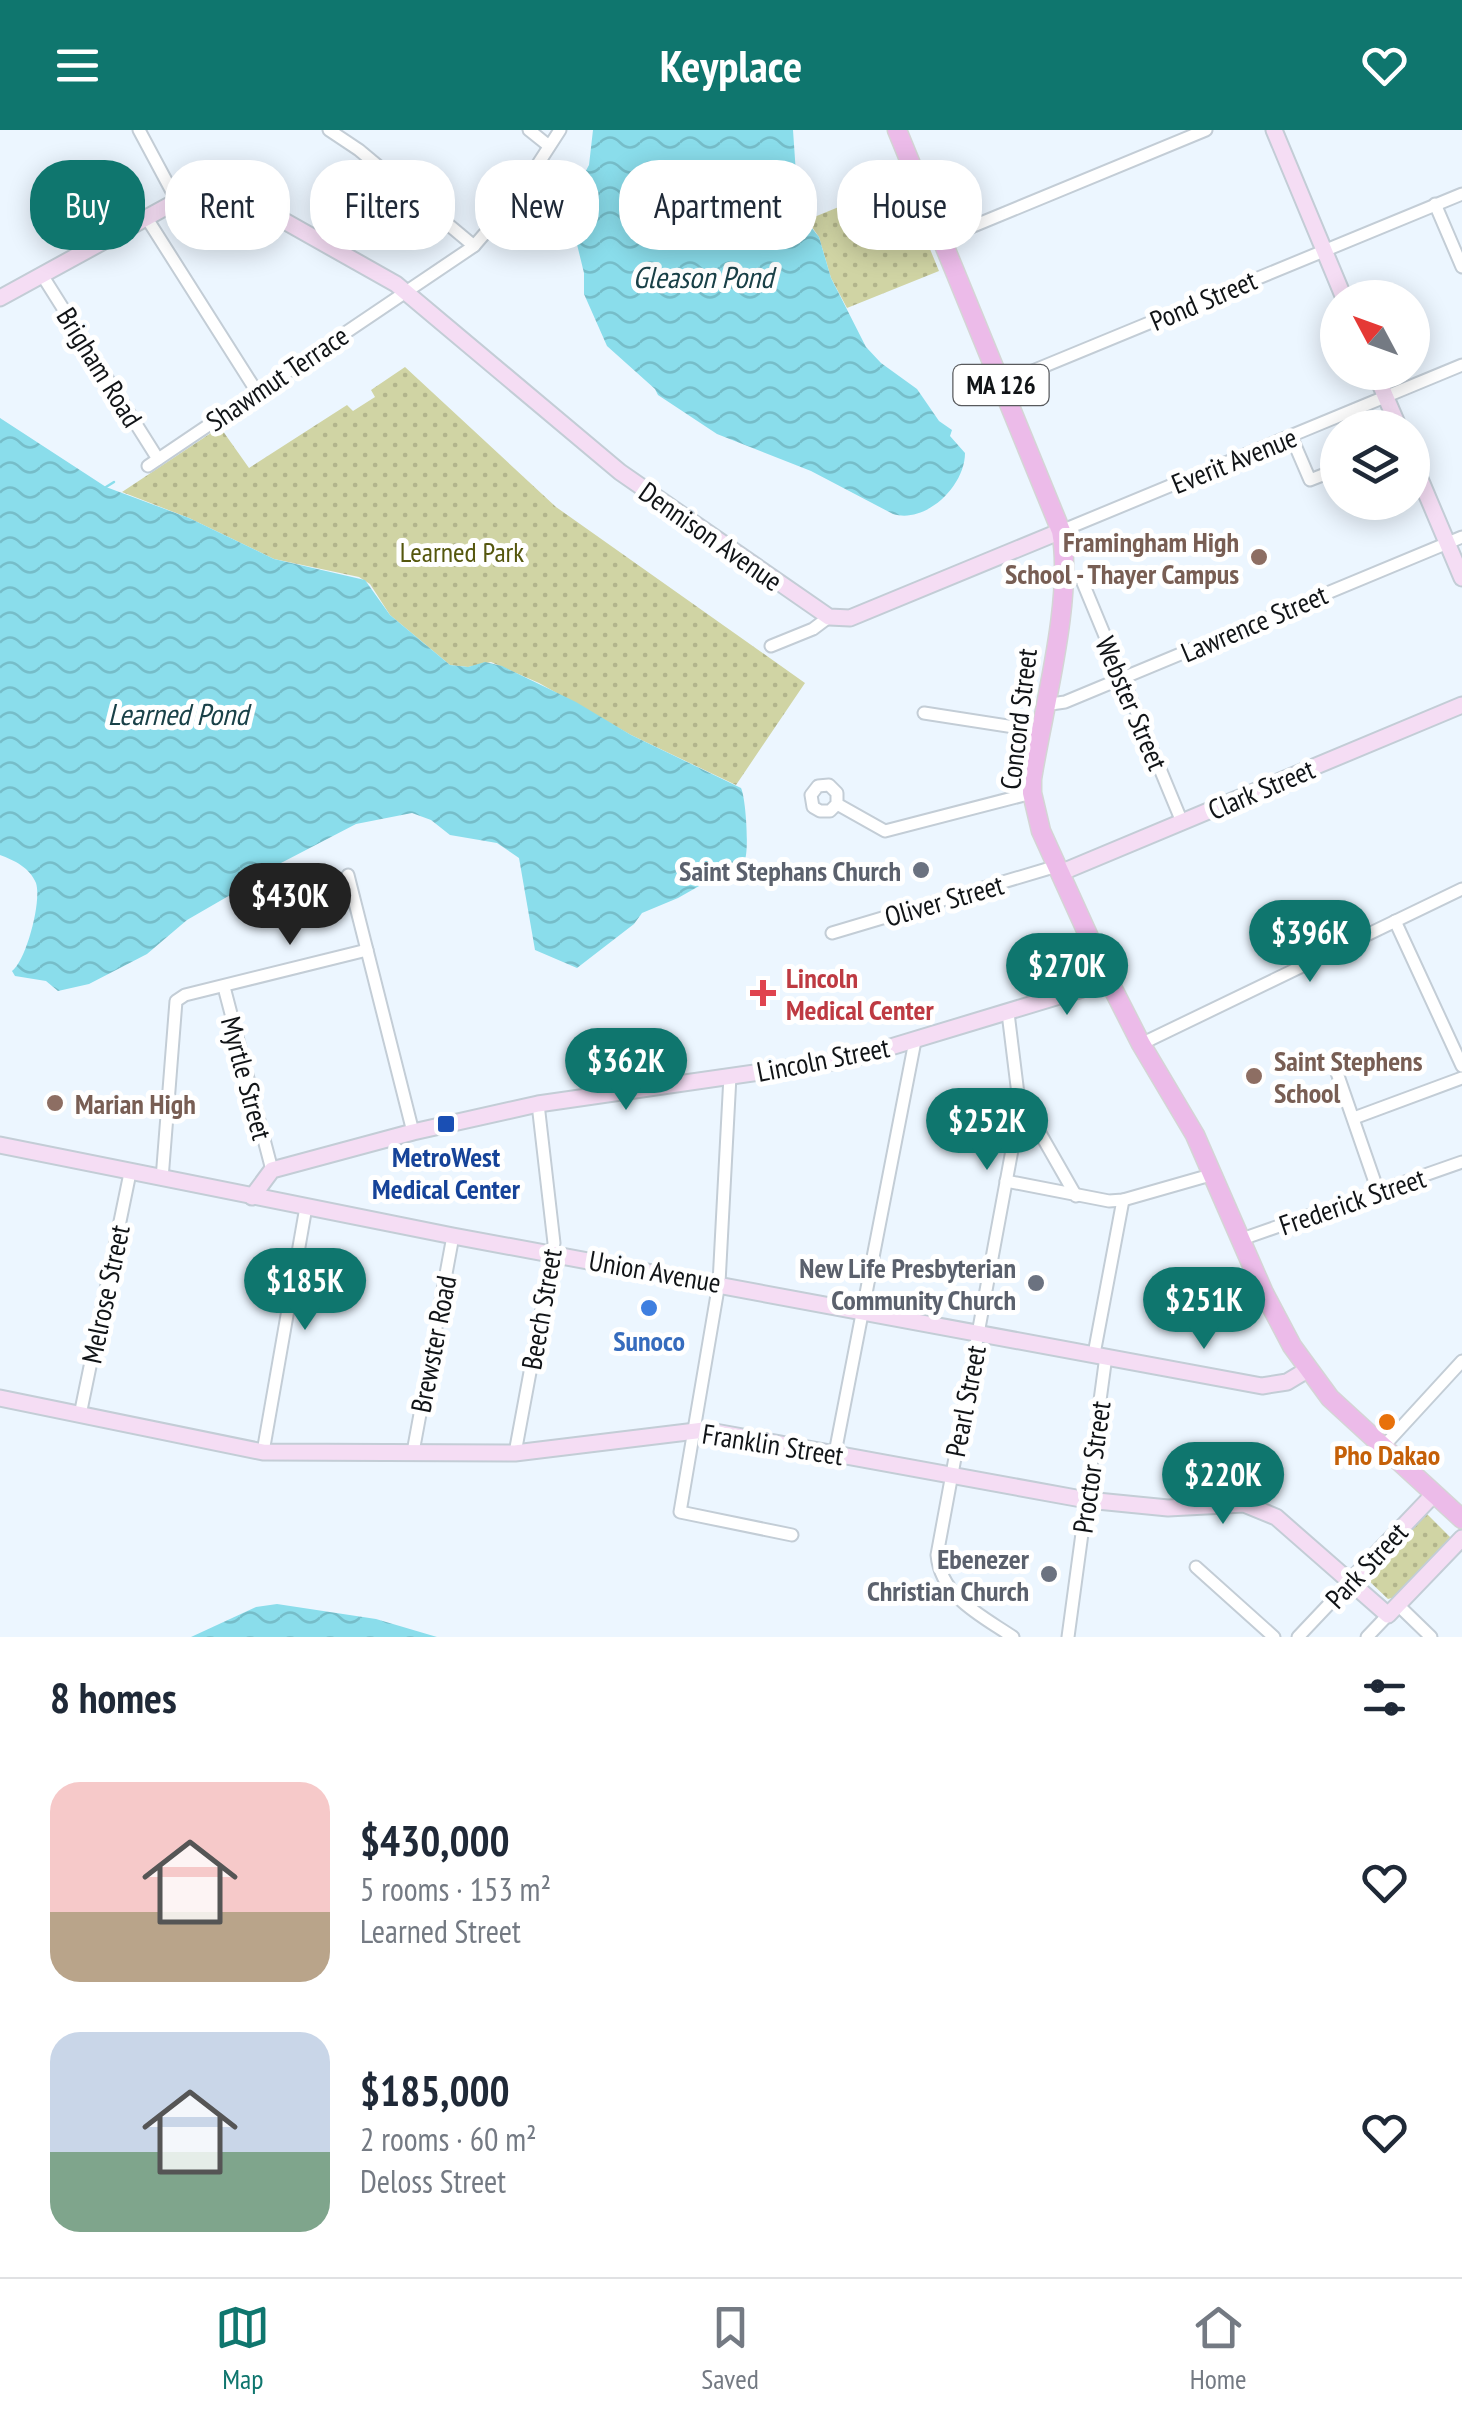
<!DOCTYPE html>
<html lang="en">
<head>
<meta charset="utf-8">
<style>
  :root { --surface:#fff; --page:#f2f2f3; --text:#1f2937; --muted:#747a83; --line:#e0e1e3; --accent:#0f766e }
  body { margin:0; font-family:"PT Sans Narrow",sans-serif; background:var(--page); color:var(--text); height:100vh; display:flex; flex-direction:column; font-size:38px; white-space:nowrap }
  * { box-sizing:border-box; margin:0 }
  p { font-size:32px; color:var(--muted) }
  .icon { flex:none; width:55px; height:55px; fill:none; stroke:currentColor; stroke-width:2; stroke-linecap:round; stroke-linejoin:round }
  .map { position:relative; height:1507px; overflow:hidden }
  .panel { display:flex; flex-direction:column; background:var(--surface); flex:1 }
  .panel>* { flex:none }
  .top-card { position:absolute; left:30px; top:30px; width:1402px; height:90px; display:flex; gap:20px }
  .needle { width:65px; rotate:311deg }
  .buttons { position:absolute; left:1320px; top:150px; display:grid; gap:20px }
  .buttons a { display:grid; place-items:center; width:110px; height:110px; border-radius:50%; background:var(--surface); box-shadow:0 5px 25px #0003; font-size:50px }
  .price { position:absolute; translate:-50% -85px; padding:0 22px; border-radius:35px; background:var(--accent); color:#fff; font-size:32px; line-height:65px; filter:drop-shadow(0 2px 5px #0008) }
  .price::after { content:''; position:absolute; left:50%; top:60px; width:30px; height:22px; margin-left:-15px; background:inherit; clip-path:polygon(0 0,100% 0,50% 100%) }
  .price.current { background:#222; color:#fff }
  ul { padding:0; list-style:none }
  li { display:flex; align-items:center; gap:30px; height:250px; padding:0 50px }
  li span { display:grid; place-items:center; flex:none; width:280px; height:200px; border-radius:30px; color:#555 }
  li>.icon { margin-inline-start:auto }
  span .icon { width:120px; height:120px; fill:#fffc; stroke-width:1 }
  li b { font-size:42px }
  h2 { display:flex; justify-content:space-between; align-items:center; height:120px; padding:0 50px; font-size:42px }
  .chip { padding:0 35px; border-radius:40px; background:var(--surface); box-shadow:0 5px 25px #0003; font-size:35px; line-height:90px }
  .chip.current { background:var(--accent); color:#fff }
  header { display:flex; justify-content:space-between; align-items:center; height:130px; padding:0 50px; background:var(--accent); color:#fff; font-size:45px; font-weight:800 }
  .tab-bar { display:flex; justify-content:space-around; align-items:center; height:140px; border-top:2px solid var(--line); background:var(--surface); font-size:28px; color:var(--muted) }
  .tab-bar a { display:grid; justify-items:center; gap:5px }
  .tab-bar .current { color:var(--accent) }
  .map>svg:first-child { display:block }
  .park { fill:url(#park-dots) }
  .water { fill:url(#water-waves) }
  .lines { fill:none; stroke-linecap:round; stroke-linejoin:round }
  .stream { stroke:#8addeb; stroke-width:2.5 }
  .street-casing { stroke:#c3cdd6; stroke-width:15 }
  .secondary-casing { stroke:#c3cdd6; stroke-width:19 }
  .primary-casing { stroke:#d4d5d5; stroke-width:21 }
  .street { stroke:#fff; stroke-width:11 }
  .secondary { stroke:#f5ddf4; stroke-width:15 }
  .primary { stroke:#ecbbe9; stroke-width:18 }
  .education-dot { fill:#8d6e63; stroke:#fff; stroke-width:4 }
  .worship-dot { fill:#6b7280; stroke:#fff; stroke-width:4 }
  .health-dot { fill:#e0444e; stroke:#fff; stroke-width:4 }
  .transit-dot { fill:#1a4fb4; stroke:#fff; stroke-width:4 }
  .shop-dot { fill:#3f7fe0; stroke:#fff; stroke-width:4 }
  .food-dot { fill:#e8710a; stroke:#fff; stroke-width:4 }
  .labels { text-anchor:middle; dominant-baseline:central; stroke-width:10; stroke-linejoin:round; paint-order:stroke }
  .shield { fill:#fff; stroke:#585a5d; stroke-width:2.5 }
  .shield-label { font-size:25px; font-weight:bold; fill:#111417 }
  .street-label { font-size:28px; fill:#111417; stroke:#fff }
  .education-label { font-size:28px; font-weight:bold; fill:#785e54; stroke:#fff; text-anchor:start }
  .park-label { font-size:28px; fill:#55570e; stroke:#fff }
  .worship-label { font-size:28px; font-weight:bold; fill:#5b616d; stroke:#fff; text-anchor:end }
  .health-label { font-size:28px; font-weight:bold; fill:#be3a42; stroke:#fff; text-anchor:start }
  .transit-label { font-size:28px; font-weight:bold; fill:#164399; stroke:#fff }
  .shop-label { font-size:28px; font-weight:bold; fill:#366cbe; stroke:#fff }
  .food-label { font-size:28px; font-weight:bold; fill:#c56008; stroke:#fff }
  .water-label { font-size:30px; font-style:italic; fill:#1a4148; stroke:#fff }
</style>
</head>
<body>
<header><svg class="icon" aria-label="menu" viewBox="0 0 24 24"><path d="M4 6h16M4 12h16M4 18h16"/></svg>Keyplace<svg class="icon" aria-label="heart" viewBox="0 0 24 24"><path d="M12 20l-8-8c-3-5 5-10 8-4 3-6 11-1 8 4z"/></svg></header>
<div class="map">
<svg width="1462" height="1507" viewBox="0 0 1462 1507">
  <defs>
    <pattern id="park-dots" width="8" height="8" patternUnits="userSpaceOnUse" patternTransform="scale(2.5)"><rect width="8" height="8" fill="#d0d4a4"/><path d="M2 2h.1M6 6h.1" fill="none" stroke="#b2b58c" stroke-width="1.8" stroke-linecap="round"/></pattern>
    <pattern id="water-waves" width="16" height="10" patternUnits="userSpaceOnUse" patternTransform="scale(2.5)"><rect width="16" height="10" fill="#8addeb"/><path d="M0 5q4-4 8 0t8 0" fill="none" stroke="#76bdc9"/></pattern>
  </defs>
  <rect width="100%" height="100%" fill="#ecf6ff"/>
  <g class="park">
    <path d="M902,51L939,141L847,178L831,148L819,107L807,90Z"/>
    <path d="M405,237L556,377L805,553L736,655L631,605L539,553L491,532L468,537L450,535L390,485L370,454L359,447L274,429L189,388L122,362L220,297L249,338L347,275L353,281L375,267L371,260Z"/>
    <path d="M1425,1382L1451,1408L1395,1467L1388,1469L1367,1449V1443Z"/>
  </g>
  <g class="water">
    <path d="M593,0H793L796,44L790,71L819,107L831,148L866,217L881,233L917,259L939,291L952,300L950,306L965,323C965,356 926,394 893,384L811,341L717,304L658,265L655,259L607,216L584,164V143L573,98L575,61L589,35Z"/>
    <path d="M0,288L106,357L189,388L274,429L365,450L390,485L450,535L468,537L485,532L502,536L576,572L631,605L741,658C746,669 749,718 745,730L678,768L642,783L634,794L577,838L535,820L519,728L497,713L450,705L431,690L412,683L356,694L252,748L232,764L187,790L147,824L89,854L58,861L46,851L15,846L12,841C26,831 42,771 36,753C30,738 14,730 0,725Z"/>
    <path d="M277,1474L376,1489L437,1507H191L256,1477Z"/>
  </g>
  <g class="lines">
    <path class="stream" d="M106,357L114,352"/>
    <defs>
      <g id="street">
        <path d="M139,0L177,71"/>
        <path d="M329,0L359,20L474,116"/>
        <path d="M529,0L549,16"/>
        <path d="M1435,74L1462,137"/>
        <path d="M146,87L257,262"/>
        <path d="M942,109L1206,0"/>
        <path d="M42,145L158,329"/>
        <path d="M1001,254L1462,64"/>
        <path d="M1291,306L1310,350L1338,339"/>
        <path d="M148,336L474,116L518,65L560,0"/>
        <path d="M1061,401L1462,235"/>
        <path d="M1083,453L1182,692"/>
        <path d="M771,516L813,499L829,487"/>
        <path d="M1044,575L1065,572L1462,407"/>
        <path d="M924,583L1040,601"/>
        <path d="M837,674L830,681H820L813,677L811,665L818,656L829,655L837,663V674L885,701L1032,663"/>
        <path d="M348,745L413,1002"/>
        <path d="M1395,791L1462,936"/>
        <path d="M832,803L1057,736"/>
        <path d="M224,857L272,1040"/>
        <path d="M1008,883L1018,964L1017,993L937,1425C941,1467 982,1486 1013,1507"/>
        <path d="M1141,914L1462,759"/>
        <path d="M1335,937L1378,1061"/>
        <path d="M730,946L719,1153L680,1382L792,1405"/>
        <path d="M1020,968L1076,1066"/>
        <path d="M1354,988L1462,948"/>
        <path d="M162,1049L176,871L185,865L367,820"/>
        <path d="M1006,1051L1109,1071L1123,1070L1214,1044"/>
        <path d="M1242,1109L1462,1032"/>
        <path d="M1094,1224L1123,1070"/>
        <path d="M80,1285L130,1043"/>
        <path d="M1383,1317L1462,1231"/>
        <path d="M263,1322L306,1077"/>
        <path d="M413,1322L453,1106"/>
        <path d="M515,1323L554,1113L538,974"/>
        <path d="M835,1323L915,911"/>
        <path d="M1196,1437L1274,1507"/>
        <path d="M1398,1475L1431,1507"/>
        <path d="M1068,1507L1106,1226"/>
        <path d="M1298,1507L1350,1452"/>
        <path d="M1367,1507L1388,1485"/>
      </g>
      <g id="secondary">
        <path d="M1274,0L1344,168"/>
        <path d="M0,168L177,71L215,64L247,70L396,154L620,342L829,487L850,488L1061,401"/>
        <path d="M1375,242L1399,298"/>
        <path d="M1412,330L1462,448"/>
        <path d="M1060,743L1462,575"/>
        <path d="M0,1015L453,1106L1262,1256L1287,1252L1307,1240"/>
        <path d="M252,1067L272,1040L413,1002L538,974L851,929L1109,851"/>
        <path d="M0,1268L263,1322L515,1323L704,1300L1087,1370L1168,1378L1244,1374L1276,1387L1388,1485L1462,1408"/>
        <path d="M1350,1452L1434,1364"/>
      </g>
      <path id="primary" d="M897,0L1061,401C1074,468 1043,579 1032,649V663L1041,701L1109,851L1141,914L1195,1005L1264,1163L1292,1216L1330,1268L1462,1389"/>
    </defs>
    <use href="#street" class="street-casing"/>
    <use href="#secondary" class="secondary-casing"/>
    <use href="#primary" class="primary-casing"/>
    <use href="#street" class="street"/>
    <use href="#secondary" class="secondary"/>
    <use href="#primary" class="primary"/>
  </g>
  <g class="education-dot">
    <circle cx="1259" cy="427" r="10"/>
    <circle cx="1254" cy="946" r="10"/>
    <circle cx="55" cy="973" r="10"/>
  </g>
  <g class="worship-dot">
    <circle cx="921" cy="740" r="10"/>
    <circle cx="1036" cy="1153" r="10"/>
    <circle cx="1049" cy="1444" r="10"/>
  </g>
  <path class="health-dot" d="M758 848h10v10h10v10h-10v10h-10v-10h-10v-10h10z"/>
  <rect class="transit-dot" x="436" y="984" width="20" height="20" rx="5"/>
  <circle class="shop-dot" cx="649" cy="1178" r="10"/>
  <circle class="food-dot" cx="1387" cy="1292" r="10"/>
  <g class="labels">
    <rect class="shield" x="953.5" y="235" width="95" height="40" rx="8"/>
    <g class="shield-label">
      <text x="1001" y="255">MA 126</text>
    </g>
    <g class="street-label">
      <text transform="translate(1203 170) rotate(-23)">Pond Street</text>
      <text transform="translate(100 237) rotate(58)">Brigham Road</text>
      <text transform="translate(277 248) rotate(-34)">Shawmut Terrace</text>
      <text transform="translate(1234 330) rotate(-22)">Everit Avenue</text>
      <text transform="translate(711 406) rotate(35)">Dennison Avenue</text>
      <text transform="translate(1254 493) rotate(-23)">Lawrence Street</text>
      <text transform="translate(1132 573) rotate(67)">Webster Street</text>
      <text transform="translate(1018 589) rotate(-83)">Concord Street</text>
      <text transform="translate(1261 659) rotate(-23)">Clark Street</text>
      <text transform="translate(944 770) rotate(-16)">Oliver Street</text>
      <text transform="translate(823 929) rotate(-11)">Lincoln Street</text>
      <text transform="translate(247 948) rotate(75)">Myrtle Street</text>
      <text transform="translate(1352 1071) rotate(-19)">Frederick Street</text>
      <text transform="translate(655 1141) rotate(10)">Union Avenue</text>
      <text transform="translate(105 1164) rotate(-78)">Melrose Street</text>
      <text transform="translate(541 1179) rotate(-80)">Beech Street</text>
      <text transform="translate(433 1214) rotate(-79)">Brewster Road</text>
      <text transform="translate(965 1271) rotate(-79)">Pearl Street</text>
      <text transform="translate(773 1314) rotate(9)">Franklin Street</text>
      <text transform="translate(1091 1337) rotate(-82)">Proctor Street</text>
      <text transform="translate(1366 1435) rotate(-47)">Park Street</text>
    </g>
    <g class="education-label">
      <text x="1239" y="411" text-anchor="end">Framingham High<tspan x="1239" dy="32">School - Thayer Campus</tspan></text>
      <text x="1274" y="930">Saint Stephens<tspan x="1274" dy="32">School</tspan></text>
      <text x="75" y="973">Marian High</text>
    </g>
    <g class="park-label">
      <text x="462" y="421">Learned Park</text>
    </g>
    <g class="worship-label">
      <text x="901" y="740">Saint Stephans Church</text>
      <text x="1016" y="1137">New Life Presbyterian<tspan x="1016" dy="32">Community Church</tspan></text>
      <text x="1029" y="1428">Ebenezer<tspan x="1029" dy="32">Christian Church</tspan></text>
    </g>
    <g class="health-label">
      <text x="786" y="847">Lincoln<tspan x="786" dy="32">Medical Center</tspan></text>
    </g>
    <g class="transit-label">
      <text x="446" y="1026">MetroWest<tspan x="446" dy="32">Medical Center</tspan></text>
    </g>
    <g class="shop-label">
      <text x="649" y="1210">Sunoco</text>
    </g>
    <g class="food-label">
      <text x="1387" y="1324">Pho Dakao</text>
    </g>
    <g class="water-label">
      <text x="703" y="146">Gleason Pond</text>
      <text x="178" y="583">Learned Pond</text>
    </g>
  </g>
</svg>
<div class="buttons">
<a><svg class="needle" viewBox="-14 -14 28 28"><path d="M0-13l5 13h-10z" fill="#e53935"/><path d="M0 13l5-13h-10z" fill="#747a83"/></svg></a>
<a><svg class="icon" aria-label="layers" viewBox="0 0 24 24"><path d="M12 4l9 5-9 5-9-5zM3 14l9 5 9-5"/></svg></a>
</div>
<b class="price current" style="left:290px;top:818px">$430K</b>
<b class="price" style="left:1310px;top:855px">$396K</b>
<b class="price" style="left:1067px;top:888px">$270K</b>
<b class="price" style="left:626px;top:983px">$362K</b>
<b class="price" style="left:987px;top:1043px">$252K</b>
<b class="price" style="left:305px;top:1203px">$185K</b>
<b class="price" style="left:1204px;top:1222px">$251K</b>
<b class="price" style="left:1223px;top:1397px">$220K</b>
<div class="top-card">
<a class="chip current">Buy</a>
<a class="chip">Rent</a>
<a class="chip">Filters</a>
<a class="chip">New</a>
<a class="chip">Apartment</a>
<a class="chip">House</a>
</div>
</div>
<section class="panel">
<h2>8 homes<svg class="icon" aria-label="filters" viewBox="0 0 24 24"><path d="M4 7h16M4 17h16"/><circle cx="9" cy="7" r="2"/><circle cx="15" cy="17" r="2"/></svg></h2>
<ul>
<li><span style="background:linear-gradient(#f6c9c9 65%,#b9a48a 0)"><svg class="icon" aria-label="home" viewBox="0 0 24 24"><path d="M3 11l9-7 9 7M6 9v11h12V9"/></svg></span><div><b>$430,000</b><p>5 rooms · 153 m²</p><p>Learned Street</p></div><svg class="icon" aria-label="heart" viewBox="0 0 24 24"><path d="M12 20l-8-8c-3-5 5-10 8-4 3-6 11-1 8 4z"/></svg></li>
<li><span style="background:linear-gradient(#c9d6e8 60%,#7fa58c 0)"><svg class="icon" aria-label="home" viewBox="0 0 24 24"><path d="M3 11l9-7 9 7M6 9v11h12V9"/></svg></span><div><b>$185,000</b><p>2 rooms · 60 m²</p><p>Deloss Street</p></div><svg class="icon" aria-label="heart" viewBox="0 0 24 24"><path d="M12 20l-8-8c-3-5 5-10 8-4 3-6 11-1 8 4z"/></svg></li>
</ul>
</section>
<nav class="tab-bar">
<a class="current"><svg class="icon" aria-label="map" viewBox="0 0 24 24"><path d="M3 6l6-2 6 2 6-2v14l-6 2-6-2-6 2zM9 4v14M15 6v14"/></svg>Map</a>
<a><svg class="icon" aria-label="saved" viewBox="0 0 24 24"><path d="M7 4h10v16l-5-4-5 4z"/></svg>Saved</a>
<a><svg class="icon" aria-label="home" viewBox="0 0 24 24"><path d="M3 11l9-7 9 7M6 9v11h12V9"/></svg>Home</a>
</nav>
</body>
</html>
